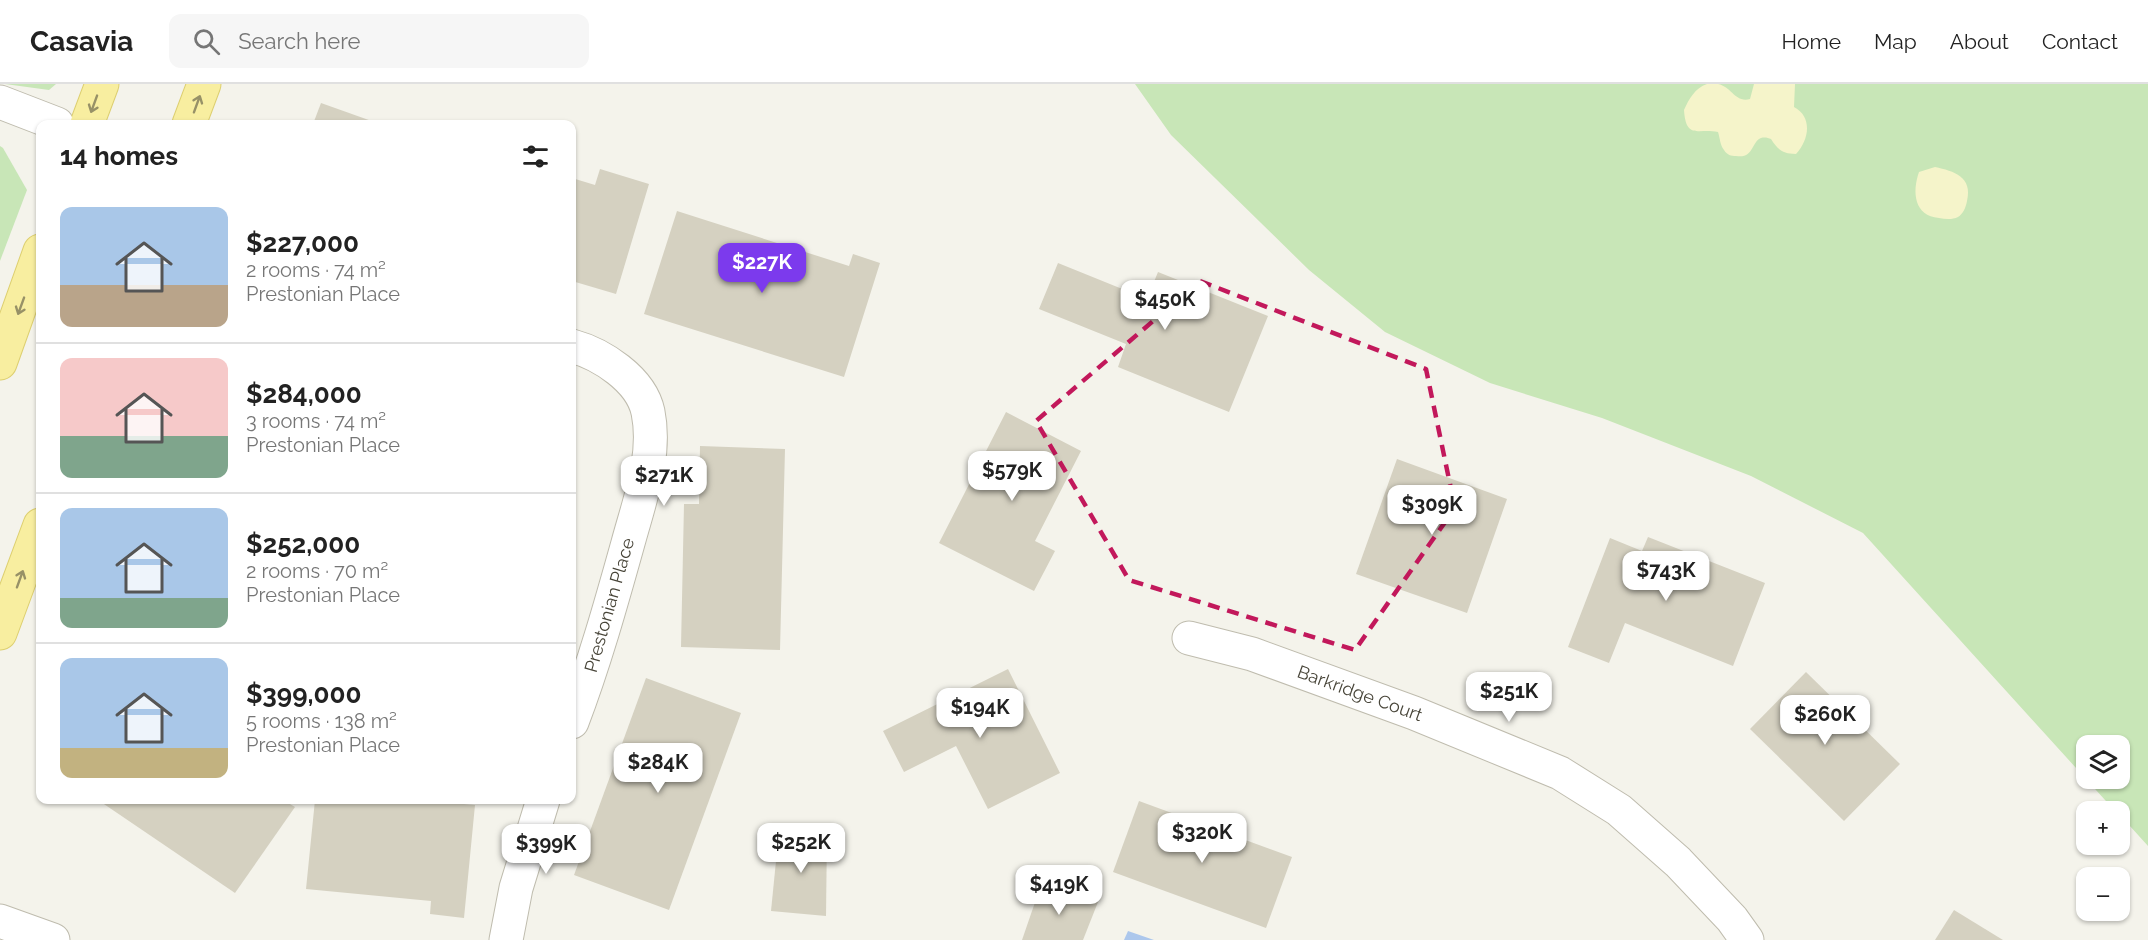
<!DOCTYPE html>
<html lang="en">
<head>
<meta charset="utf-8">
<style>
  :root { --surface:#fff; --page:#f6f6f6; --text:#222; --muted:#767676; --line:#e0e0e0; --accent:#7c3aed }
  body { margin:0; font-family:Raleway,sans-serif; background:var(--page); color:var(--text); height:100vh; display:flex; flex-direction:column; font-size:22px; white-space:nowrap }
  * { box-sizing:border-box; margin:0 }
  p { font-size:20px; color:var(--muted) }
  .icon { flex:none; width:33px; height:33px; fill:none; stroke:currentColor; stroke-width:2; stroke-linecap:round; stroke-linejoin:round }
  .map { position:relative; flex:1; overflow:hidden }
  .drawer { position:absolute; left:36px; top:36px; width:540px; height:684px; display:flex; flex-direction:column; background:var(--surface); border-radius:12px; box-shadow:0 2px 4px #0004 }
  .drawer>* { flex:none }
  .tools { position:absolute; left:2076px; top:651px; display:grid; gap:12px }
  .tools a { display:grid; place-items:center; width:54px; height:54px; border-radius:12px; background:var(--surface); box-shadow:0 2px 4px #0004; font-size:30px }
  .price { position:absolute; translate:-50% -51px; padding:0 14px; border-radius:12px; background:#fff; color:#222; font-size:20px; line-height:39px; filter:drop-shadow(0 2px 3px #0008) }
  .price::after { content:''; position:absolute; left:50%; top:36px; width:18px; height:14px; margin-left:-9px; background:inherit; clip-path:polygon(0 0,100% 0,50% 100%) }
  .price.active { background:var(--accent); color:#fff }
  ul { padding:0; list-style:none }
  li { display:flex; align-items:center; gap:18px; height:150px; padding:0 24px }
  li+li { border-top:2px solid var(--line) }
  li span { display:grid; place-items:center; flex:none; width:168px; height:120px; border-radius:12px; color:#555 }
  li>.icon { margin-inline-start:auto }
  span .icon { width:72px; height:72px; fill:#fffc; stroke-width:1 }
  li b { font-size:26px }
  h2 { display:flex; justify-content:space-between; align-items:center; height:72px; padding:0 24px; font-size:26px }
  header { display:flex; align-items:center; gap:36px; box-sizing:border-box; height:84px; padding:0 30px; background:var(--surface); border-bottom:2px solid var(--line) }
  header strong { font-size:28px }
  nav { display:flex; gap:33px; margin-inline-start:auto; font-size:21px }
  .search { width:420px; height:54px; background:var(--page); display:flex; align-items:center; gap:15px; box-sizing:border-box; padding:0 21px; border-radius:12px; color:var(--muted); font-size:22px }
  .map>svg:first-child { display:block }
  .green { fill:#c8e6b7; fill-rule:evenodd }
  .sand { fill:#f5f4ca }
  .water { fill:#acc7ec }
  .building { fill:#d5d1c1 }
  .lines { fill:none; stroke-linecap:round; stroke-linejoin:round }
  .minor-casing { stroke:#bfbcae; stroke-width:35 }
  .major-casing { stroke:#ddcf70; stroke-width:35 }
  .minor { stroke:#fff; stroke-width:33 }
  .major { stroke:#f8eea0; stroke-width:33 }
  .oneway { stroke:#979167 }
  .marked { fill:none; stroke:#c2185b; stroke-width:4.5; stroke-dasharray:12 8; stroke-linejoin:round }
  .labels { text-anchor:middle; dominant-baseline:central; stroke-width:6; stroke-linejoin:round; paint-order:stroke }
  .street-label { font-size:18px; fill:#484539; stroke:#fff }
</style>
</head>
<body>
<header>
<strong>Casavia</strong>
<div class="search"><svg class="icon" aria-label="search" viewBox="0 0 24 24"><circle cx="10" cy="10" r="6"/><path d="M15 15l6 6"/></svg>Search here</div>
<nav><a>Home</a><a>Map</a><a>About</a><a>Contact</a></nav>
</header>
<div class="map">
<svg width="2148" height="856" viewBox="0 0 2148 856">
  <rect width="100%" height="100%" fill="#f4f3eb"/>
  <g class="green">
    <path d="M5,0H56L49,6Z"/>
    <path d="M1135,0H2148V762L2120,731V728L2115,727L1863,449L1751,392L1602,334L1490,299L1385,248L1309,186L1171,51ZM2086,662H2120V694H2086Z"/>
    <path d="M0,62L3,64L27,106L0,177Z"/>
  </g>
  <g class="sand">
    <path d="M1707,0C1711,0 1714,0 1718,0C1732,3 1735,19 1750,15L1754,0H1795L1794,23C1813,33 1809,56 1796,70C1783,70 1778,66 1771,55C1768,54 1765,53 1761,54C1751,58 1754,75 1736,72C1731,72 1727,71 1724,66C1720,61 1720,54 1718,48C1698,44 1686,56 1684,26C1689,15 1695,4 1707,0Z"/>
    <path d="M1935,83C1954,87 1973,93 1967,117C1966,123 1963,130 1958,133C1952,136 1945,135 1939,134C1914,132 1912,108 1919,88Z"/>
  </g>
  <path class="water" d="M1128,847L1154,856H1124Z"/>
  <g class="building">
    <path d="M321,19L380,40H313Z"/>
    <path d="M600,85L649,100L616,210L572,197V94L595,101Z"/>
    <path d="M677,127L849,182L853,170L880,179L844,293L644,230Z"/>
    <path d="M1058,179L1147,215L1158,188L1268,232L1229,328L1118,283L1126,260L1039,225Z"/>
    <path d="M1006,328L1081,367L1035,457L1055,467L1034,507L939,459Z"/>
    <path d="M700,362L785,365L780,566L681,563L684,420H699Z"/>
    <path d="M1397,375L1507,415L1467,529L1356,490Z"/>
    <path d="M1648,453L1765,499L1733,582L1625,539L1609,579L1568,563L1610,454L1642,467Z"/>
    <path d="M1008,585L1060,689L988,725L956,662L904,688L883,647Z"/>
    <path d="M1806,588L1900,680L1844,737L1750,645Z"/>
    <path d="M646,594L741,629L669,826L574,791Z"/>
    <path d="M98,716H283L295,723L235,809Z"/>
    <path d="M315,716H420L475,721L464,834L430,830L431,817L306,805Z"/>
    <path d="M1139,717L1292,773L1266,844L1113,788Z"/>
    <path d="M779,747L827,749L826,832L771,827Z"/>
    <path d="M1042,798L1098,818L1083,856H1022Z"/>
    <path d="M1954,826L2003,856H1935Z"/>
  </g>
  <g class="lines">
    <defs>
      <g id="minor">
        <path d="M0,18L57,40"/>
        <path d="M572,262C601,270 641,295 648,328C657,372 639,418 628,459C611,520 594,580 572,638"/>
        <path d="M1189,554L1252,570L1414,629L1560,689L1619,726L1678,778L1732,835L1747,856"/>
        <path d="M0,837L53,856"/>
        <path d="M506,856L516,804L543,716"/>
      </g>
      <g id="major">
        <path d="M87,40L102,0"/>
        <path d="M189,40L204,0"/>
        <path d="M0,279L40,167"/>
        <path d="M0,549L40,441"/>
      </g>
    </defs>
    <use href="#minor" class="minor-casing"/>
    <use href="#major" class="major-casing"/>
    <use href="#minor" class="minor"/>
    <use href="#major" class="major"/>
  </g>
  <defs><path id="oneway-shaft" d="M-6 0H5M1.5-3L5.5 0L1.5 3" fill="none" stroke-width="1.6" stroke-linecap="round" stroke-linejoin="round" transform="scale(1.5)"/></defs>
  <g class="oneway">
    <use href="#oneway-shaft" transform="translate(94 20) rotate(110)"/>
    <use href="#oneway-shaft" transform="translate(197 20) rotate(-70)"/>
    <use href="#oneway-shaft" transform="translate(21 222) rotate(110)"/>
    <use href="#oneway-shaft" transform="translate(20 495) rotate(-70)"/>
  </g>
  <path class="marked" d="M1200,197L1426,285L1455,424L1355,566L1129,496L1036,337Z"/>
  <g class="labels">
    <g class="street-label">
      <text transform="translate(609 521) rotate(-74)">Prestonian Place</text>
      <text transform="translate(1360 609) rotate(20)">Barkridge Court</text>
    </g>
  </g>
</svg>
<div class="tools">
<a><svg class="icon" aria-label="layers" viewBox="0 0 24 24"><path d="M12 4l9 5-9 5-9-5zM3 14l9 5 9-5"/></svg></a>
<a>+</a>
<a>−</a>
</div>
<b class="price active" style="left:762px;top:210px">$227K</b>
<b class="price" style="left:1165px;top:247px">$450K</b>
<b class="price" style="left:1012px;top:418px">$579K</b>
<b class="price" style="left:664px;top:423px">$271K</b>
<b class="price" style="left:1432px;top:452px">$309K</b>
<b class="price" style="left:1666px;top:518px">$743K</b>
<b class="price" style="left:1509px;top:639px">$251K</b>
<b class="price" style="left:980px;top:655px">$194K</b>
<b class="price" style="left:1825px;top:662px">$260K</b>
<b class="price" style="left:658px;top:710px">$284K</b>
<b class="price" style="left:1202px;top:780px">$320K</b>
<b class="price" style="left:801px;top:790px">$252K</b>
<b class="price" style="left:546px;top:791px">$399K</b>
<b class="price" style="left:1059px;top:832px">$419K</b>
<section class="drawer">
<h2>14 homes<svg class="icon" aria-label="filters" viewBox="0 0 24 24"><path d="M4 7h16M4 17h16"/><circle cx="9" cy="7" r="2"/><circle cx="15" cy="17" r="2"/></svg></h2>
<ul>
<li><span style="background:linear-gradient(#a9c7e8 65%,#b9a48a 0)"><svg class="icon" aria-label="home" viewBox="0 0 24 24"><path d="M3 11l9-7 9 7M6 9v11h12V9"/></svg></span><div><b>$227,000</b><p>2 rooms · 74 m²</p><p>Prestonian Place</p></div></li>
<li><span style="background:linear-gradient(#f6c9c9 65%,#7fa58c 0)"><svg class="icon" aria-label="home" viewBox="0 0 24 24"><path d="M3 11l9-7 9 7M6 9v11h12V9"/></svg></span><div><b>$284,000</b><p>3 rooms · 74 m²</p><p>Prestonian Place</p></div></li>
<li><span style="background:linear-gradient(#a9c7e8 75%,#7fa58c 0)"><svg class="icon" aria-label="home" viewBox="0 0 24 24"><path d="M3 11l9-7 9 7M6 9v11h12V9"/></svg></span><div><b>$252,000</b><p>2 rooms · 70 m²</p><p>Prestonian Place</p></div></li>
<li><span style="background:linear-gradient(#a9c7e8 75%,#c2b280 0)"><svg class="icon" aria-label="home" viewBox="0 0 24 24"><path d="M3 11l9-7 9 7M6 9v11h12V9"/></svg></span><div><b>$399,000</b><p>5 rooms · 138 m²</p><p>Prestonian Place</p></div></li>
</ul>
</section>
</div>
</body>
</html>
